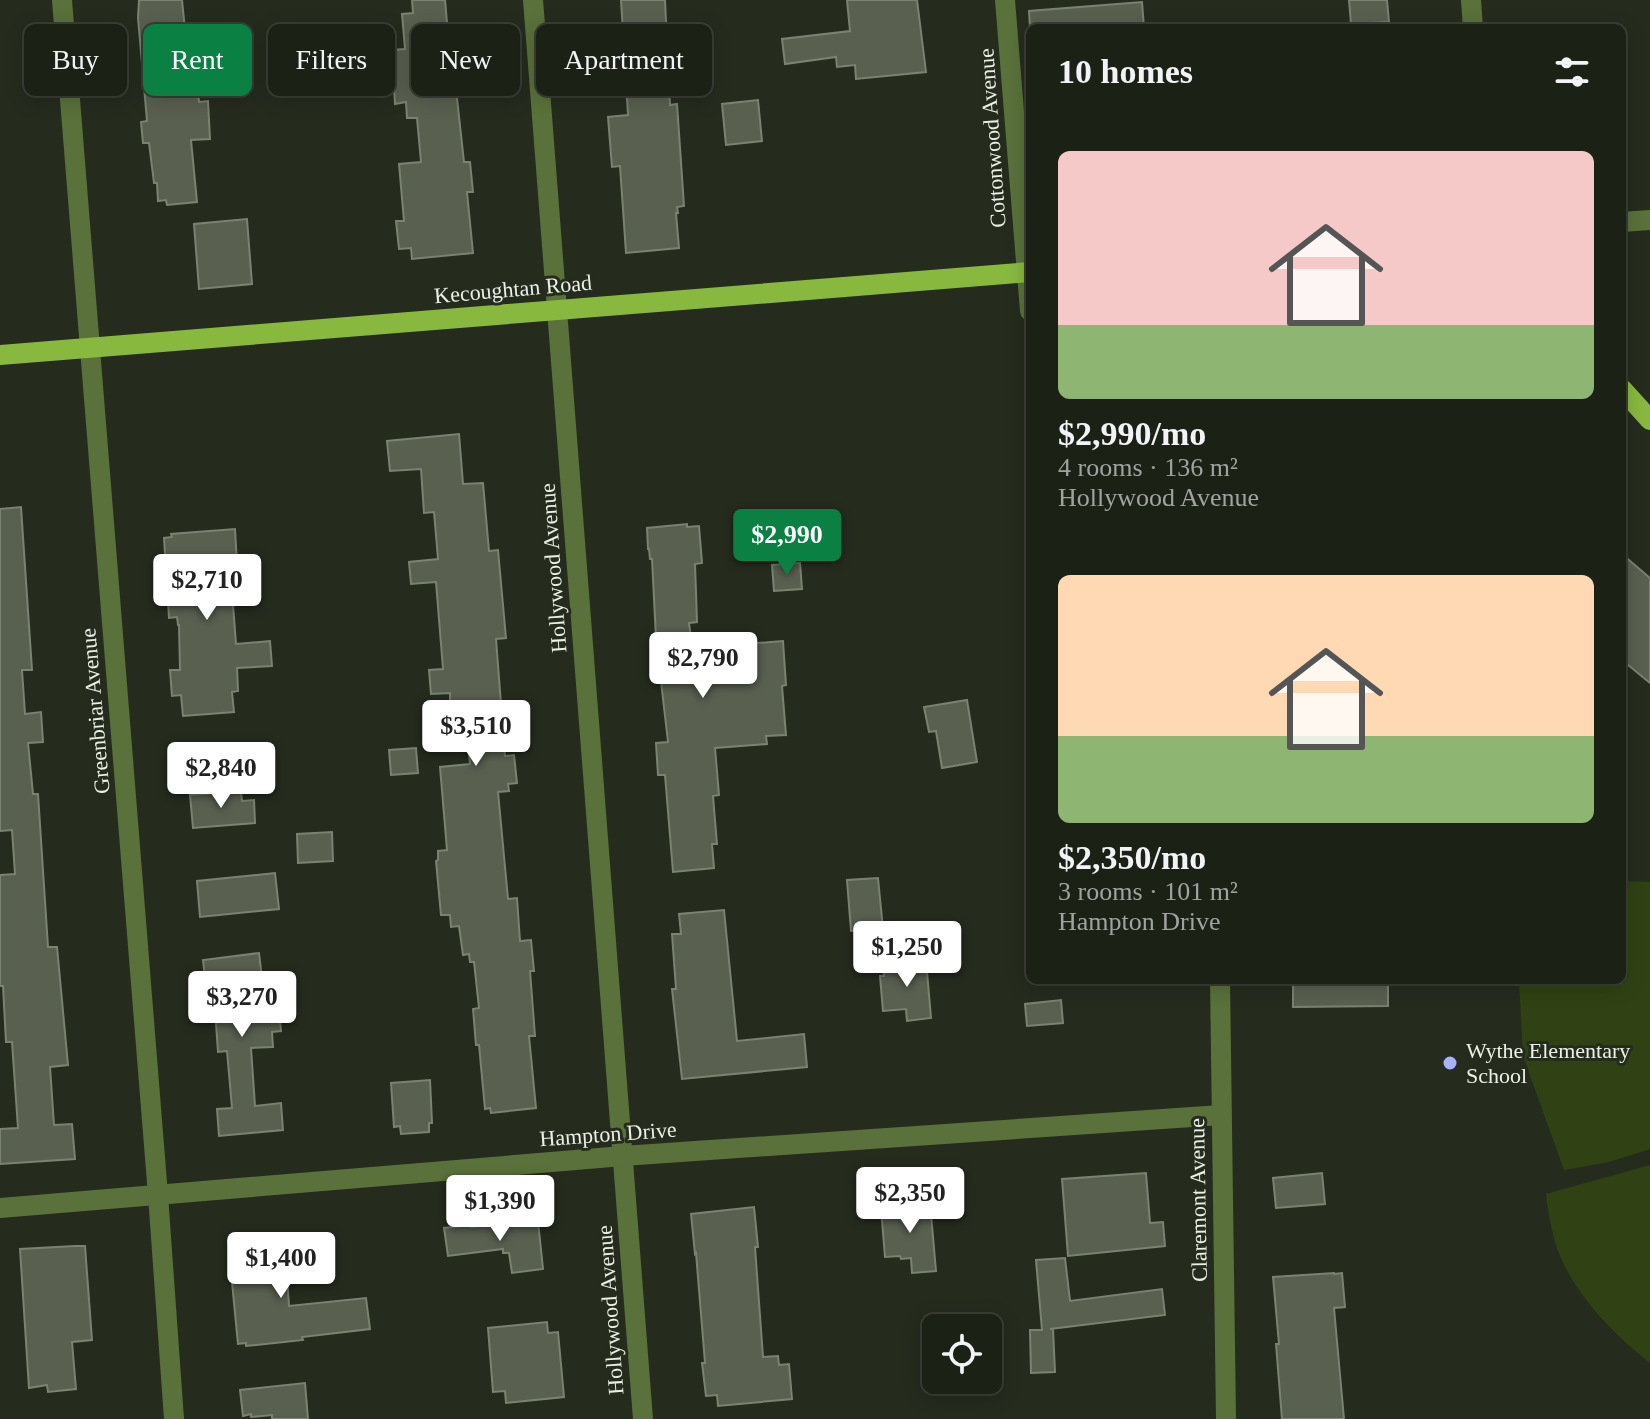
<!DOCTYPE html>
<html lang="en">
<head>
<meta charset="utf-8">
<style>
  :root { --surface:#1c2116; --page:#292e23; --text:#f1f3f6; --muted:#a0a3a1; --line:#3a3e35; --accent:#0b8043 }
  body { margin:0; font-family:"Times New Roman",serif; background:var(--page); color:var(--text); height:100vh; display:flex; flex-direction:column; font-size:30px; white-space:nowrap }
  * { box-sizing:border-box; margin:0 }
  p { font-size:26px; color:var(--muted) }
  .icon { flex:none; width:44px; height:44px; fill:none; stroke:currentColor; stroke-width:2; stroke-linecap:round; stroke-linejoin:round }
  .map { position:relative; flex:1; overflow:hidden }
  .sheet { position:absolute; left:1026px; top:24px; width:600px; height:960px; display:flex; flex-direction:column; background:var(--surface); border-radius:12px; box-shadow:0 4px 20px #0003,0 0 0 2px var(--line) }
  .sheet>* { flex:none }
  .hud { position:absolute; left:24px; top:24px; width:760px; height:72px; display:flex; gap:16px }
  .fabs { position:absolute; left:922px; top:1314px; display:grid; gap:16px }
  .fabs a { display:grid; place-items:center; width:80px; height:80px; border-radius:12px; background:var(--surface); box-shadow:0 4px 20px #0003,0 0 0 2px var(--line); font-size:40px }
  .price { position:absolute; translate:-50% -68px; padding:0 18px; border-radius:8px; background:#fff; color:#222; font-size:26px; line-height:52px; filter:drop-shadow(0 2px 4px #0008) }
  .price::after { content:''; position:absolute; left:50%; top:48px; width:24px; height:18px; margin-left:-12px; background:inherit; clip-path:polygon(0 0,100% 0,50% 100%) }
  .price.current { background:var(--accent); color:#fff }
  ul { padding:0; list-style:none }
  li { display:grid; align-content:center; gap:16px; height:424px; padding:0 32px }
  li span { display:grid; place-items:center; height:248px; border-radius:12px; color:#555 }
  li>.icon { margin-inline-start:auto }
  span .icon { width:144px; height:144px; fill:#fffc; stroke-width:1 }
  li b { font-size:34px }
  h2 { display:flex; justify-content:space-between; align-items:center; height:96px; padding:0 32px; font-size:34px }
  .tag { padding:0 28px; border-radius:12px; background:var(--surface); box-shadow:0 4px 20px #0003,0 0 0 2px var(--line); font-size:28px; line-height:72px }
  .tag.current { background:var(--accent); color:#fff }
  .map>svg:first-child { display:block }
  .green { fill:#304214 }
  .building { fill:#596050; stroke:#7a8271; stroke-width:2 }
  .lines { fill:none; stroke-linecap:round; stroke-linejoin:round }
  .minor { stroke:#5a713b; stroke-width:20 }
  .primary { stroke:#89b83f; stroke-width:20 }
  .poi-dot { fill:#a7b1fc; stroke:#252c1e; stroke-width:3 }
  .labels { text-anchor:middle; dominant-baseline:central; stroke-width:6; stroke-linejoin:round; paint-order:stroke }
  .street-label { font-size:22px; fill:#ebf0e7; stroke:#252c1e }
  .poi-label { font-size:22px; fill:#ebf0e7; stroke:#252c1e; text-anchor:start }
</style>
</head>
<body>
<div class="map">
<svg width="1650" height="1419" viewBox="0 0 1650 1419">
  <rect width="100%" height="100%" fill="#252c1e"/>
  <g class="green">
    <path d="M1622,881L1650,882V1149L1609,1162L1564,1170L1523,1056L1519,980H1622Z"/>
    <path d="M1650,1165V1363C1613,1334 1573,1293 1557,1248C1551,1230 1548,1212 1546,1194Z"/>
  </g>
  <g class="building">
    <path d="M139,0H182L187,49L195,48L199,102L208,101L210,139L191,140L197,202L167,205L166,200L158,201L157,183H154L149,143H143L141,122L147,121L138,18Z"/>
    <path d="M412,0H445L449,46L461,45L464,80H455L464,162H470L473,192H467L473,253L412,259L411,248L399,249L396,221H404L399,164L421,162L417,118H407L406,102L395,104L392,50L405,49L402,14L413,13Z"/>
    <path d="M621,0H665L670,105L677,104L684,206L677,207L678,213H676L679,248L626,253L620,166L612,167L608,117L628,115Z"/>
    <path d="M847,0H917L926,72L856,79L855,65L837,67L836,57L785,64L782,39L850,31Z"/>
    <path d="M1349,0H1387L1389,22L1351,24Z"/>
    <path d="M1142,2L1144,28H1030L1029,11Z"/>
    <path d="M758,100L762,141L726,145L722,104Z"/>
    <path d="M247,219L252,284L199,289L194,224Z"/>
    <path d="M459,434L463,484L483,483L489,551L498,550L506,638L496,639L505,756L514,755L517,783L508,784L509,791L498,792L508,899L517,898L520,941L531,940L534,971H530L535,1036H529L536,1108L491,1113L490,1108L485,1109L479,1045H476L473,1009L479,1008L474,962H470L469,954L463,955L459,926L451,927L450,915H441L436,861L438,860V851L447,850L440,767L470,764L465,711H455L454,701H450V693L431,694L429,670L443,669L436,582L411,584L409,562L438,559L434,512L424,513L421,469L390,471L387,441Z"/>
    <path d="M21,507L32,670H22L25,714L41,712L43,742L28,743L33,794H38L48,947H57L68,1065L50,1067L54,1125L72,1124L75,1159L0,1164V1129L18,1128L12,1042H6L3,986H0V875L15,874L12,830L0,831V509Z"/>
    <path d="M687,524V527L699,526L702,563L695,564L697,622L689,623L696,675L748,670L745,644L783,641L786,685L782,686L786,735L766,736L767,744L715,748L719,795L713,796L717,844H712L714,868L673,872L665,775H658L656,743L668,742L656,638L652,559H650L649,549H648L647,528Z"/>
    <path d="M235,529L237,564L230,565L236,644L270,641L272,666L237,668L238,691L232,692L234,712L183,716L181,695L172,696L170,670H180L179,625H178L177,617L169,618L164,538L172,537L171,534Z"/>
    <path d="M1622,554L1650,578V683L1622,660Z"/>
    <path d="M800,563L802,589L774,591L772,565Z"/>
    <path d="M967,700L977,762L942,768L936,731L929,732L924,707Z"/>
    <path d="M416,748L418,773L391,775L389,750Z"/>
    <path d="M241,791L242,801L254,800L255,823L193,828L190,795Z"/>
    <path d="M332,832L333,861L298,863L297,834Z"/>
    <path d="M275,873L279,909L200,917L197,881Z"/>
    <path d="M878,878L883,929L851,931L847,880Z"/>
    <path d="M724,910L737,1041L804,1034L807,1067L682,1079L672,989H676L672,934H681L679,914Z"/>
    <path d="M259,953L266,1011L279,1010L281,1031L272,1032L273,1047L251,1048L255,1106L281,1103L283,1130L219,1136L217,1109L232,1108L227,1051L218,1052L214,995H207L203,960Z"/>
    <path d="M926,960L931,1018L907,1021L906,1009L883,1011L880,976H884L883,965Z"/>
    <path d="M1293,980H1388V1006L1293,1007Z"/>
    <path d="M1061,1000L1063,1023L1027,1026L1025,1004Z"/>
    <path d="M430,1080L432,1123H429V1132L401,1134L400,1126L394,1127L391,1083Z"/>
    <path d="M1146,1173L1150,1223L1163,1222L1165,1246L1068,1256L1062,1179Z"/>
    <path d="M1322,1173L1325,1204L1276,1208L1273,1178Z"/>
    <path d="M930,1203L936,1271L912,1273L911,1258L901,1259L900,1256L885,1257L881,1208Z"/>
    <path d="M754,1207L758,1247H755L763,1357L778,1356L779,1365L789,1364L792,1399L718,1406L717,1395L706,1396L702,1363H705L696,1253L695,1254L691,1214Z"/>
    <path d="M538,1221L543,1269L512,1273L509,1253H503V1249L448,1256L444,1228L471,1225V1227Z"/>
    <path d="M275,1237L277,1261L286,1260L289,1306L366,1298L370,1329L302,1337L303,1340L246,1346V1343L238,1344L228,1241Z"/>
    <path d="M75,1246H85L92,1340L72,1342L76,1389L48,1392L47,1385L29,1388L20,1249Z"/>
    <path d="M1065,1258L1070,1301L1162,1289L1165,1315L1050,1329H1053L1055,1372L1031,1373L1030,1330H1042L1036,1260Z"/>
    <path d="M1334,1273V1274L1342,1273L1345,1307L1334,1308L1344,1419H1282L1276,1344H1279L1273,1277Z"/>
    <path d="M547,1322L548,1333L558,1332L564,1397L506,1403L505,1391L493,1392L488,1328Z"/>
    <path d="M305,1383L308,1419H272V1415L251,1417V1414L243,1416L240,1390Z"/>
  </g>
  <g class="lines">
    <g class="minor">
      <path d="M62,0L158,1195L174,1419"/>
      <path d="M533,0L643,1419"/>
      <path d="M1005,0L1030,311"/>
      <path d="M1471,0L1473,28"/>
      <path d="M1622,222L1650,220"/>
      <path d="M1220,980L1226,1419"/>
      <path d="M0,1208L623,1156L1221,1115"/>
    </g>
    <g class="primary">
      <path d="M0,355L1030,272"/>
      <path d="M1622,389L1650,420"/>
    </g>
  </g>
  <circle class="poi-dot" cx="1450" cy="1063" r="8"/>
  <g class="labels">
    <g class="street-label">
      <text transform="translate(992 138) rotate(-94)">Cottonwood Avenue</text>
      <text transform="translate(513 289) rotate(-5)">Kecoughtan Road</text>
      <text transform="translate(553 568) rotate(-94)">Hollywood Avenue</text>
      <text transform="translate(95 711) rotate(-95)">Greenbriar Avenue</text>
      <text transform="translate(608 1134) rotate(-4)">Hampton Drive</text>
      <text transform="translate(1198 1200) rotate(-91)">Claremont Avenue</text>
      <text transform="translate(610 1310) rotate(-94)">Hollywood Avenue</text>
    </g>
    <g class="poi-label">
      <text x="1466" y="1050">Wythe Elementary<tspan x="1466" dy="25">School</tspan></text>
    </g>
  </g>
</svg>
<div class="fabs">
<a><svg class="icon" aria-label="locate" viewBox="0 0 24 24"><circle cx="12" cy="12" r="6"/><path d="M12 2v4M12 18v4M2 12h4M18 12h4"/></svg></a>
</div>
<b class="price current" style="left:787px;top:577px">$2,990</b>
<b class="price" style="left:207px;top:622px">$2,710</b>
<b class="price" style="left:703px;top:700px">$2,790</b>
<b class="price" style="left:476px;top:768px">$3,510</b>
<b class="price" style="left:221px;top:810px">$2,840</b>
<b class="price" style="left:907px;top:989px">$1,250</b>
<b class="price" style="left:242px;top:1039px">$3,270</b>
<b class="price" style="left:910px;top:1235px">$2,350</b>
<b class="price" style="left:500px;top:1243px">$1,390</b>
<b class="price" style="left:281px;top:1300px">$1,400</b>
<div class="hud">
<a class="tag">Buy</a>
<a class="tag current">Rent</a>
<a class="tag">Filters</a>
<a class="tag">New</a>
<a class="tag">Apartment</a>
</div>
<section class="sheet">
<h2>10 homes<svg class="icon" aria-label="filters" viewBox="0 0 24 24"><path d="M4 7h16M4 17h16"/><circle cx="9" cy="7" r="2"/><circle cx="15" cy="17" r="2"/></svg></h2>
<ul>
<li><span style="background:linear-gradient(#f6c9c9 70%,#8fb573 0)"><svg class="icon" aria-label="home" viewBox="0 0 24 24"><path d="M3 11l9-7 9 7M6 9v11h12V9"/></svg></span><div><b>$2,990/mo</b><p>4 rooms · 136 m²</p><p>Hollywood Avenue</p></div></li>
<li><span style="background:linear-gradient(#ffd9b3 65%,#8fb573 0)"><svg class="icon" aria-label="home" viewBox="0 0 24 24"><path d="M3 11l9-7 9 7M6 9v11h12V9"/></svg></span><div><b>$2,350/mo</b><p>3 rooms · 101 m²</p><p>Hampton Drive</p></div></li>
</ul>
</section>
</div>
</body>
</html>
